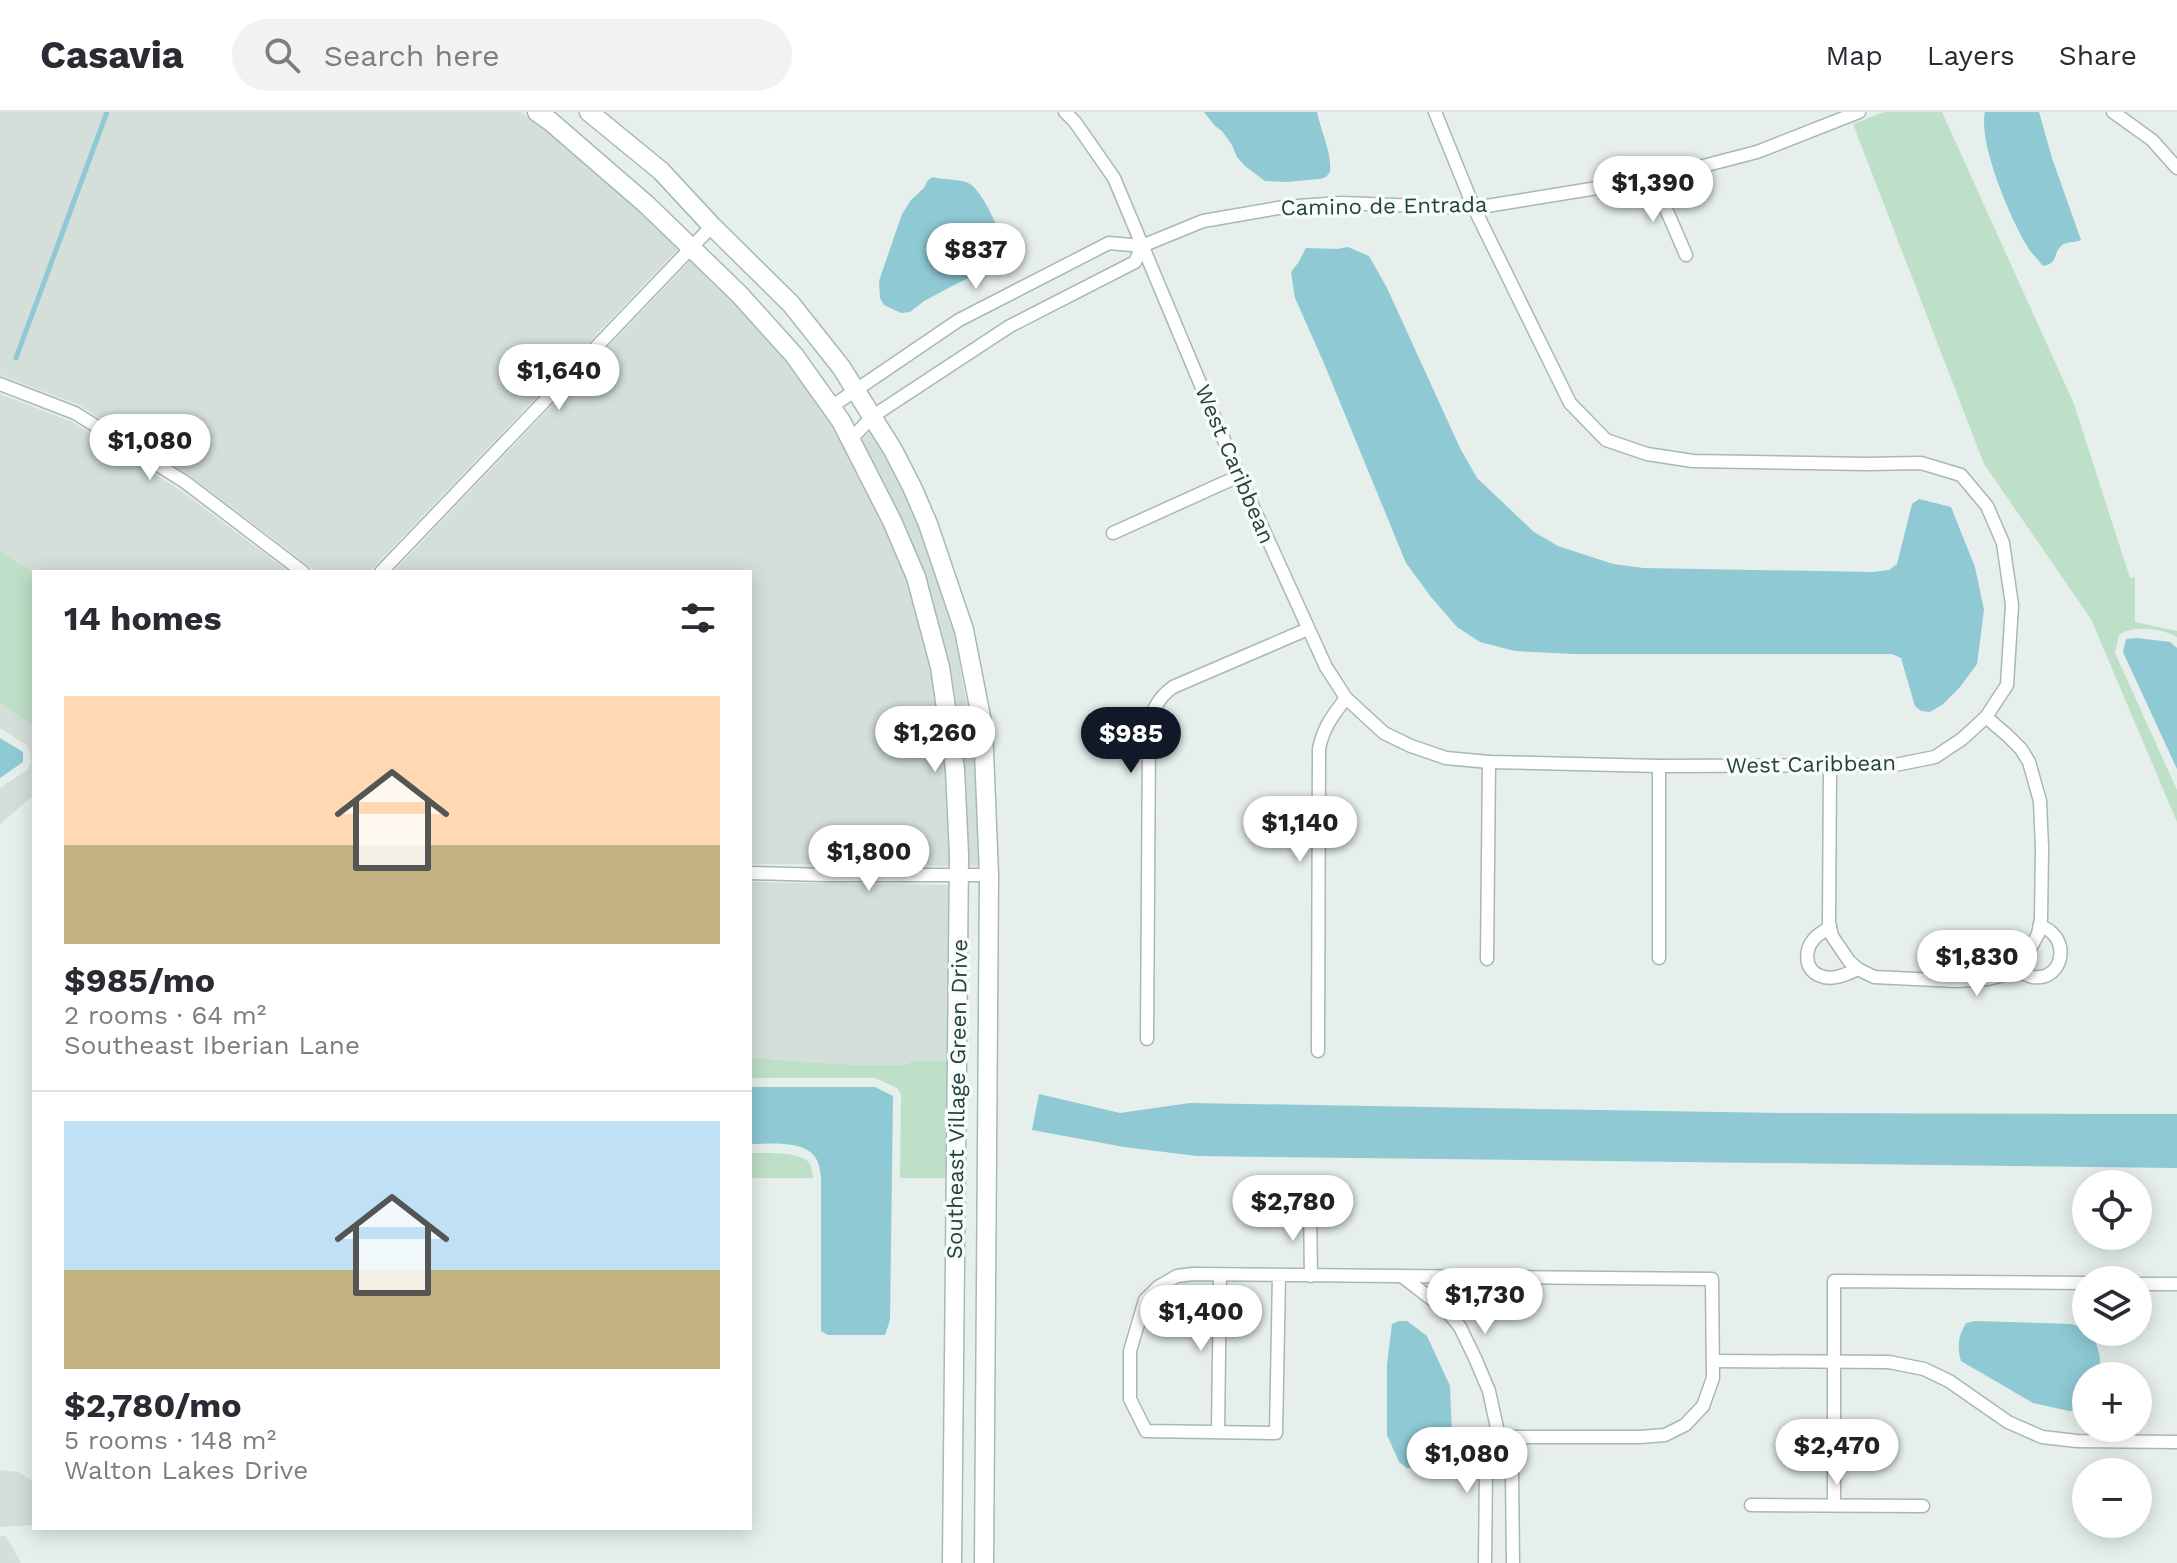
<!DOCTYPE html>
<html lang="en">
<head>
<meta charset="utf-8">
<style>
  :root { --surface:#fff; --page:#f2f2f3; --text:#2b2b33; --muted:#7c7c81; --line:#e1e1e2; --accent:#111827 }
  body { margin:0; font-family:"Work Sans",sans-serif; background:var(--page); color:var(--text); height:100vh; display:flex; flex-direction:column; font-size:30px; white-space:nowrap }
  * { box-sizing:border-box; margin:0 }
  p { font-size:26px; color:var(--muted) }
  .icon { flex:none; width:44px; height:44px; fill:none; stroke:currentColor; stroke-width:2; stroke-linecap:round; stroke-linejoin:round }
  .map { position:relative; flex:1; overflow:hidden }
  .sheet { position:absolute; left:32px; top:458px; width:720px; height:960px; display:flex; flex-direction:column; background:var(--surface); border-radius:0px; box-shadow:0 4px 20px #0003 }
  .sheet>* { flex:none }
  .controls { position:absolute; left:2072px; top:1058px; display:grid; gap:16px }
  .controls a { display:grid; place-items:center; width:80px; height:80px; border-radius:50%; background:var(--surface); box-shadow:0 4px 20px #0003; font-size:40px }
  .price { position:absolute; translate:-50% -68px; padding:0 18px; border-radius:28px; background:#fff; color:#222; font-size:26px; line-height:52px; filter:drop-shadow(0 2px 4px #0008) }
  .price::after { content:''; position:absolute; left:50%; top:48px; width:24px; height:18px; margin-left:-12px; background:inherit; clip-path:polygon(0 0,100% 0,50% 100%) }
  .price.selected { background:var(--accent); color:#fff }
  ul { padding:0; list-style:none }
  li { display:grid; align-content:center; gap:16px; height:424px; padding:0 32px }
  li+li { border-top:2px solid var(--line) }
  li span { display:grid; place-items:center; height:248px; border-radius:0px; color:#555 }
  li>.icon { margin-inline-start:auto }
  span .icon { width:144px; height:144px; fill:#fffc; stroke-width:1 }
  li b { font-size:34px }
  h2 { display:flex; justify-content:space-between; align-items:center; height:96px; padding:0 32px; font-size:34px }
  header { display:flex; align-items:center; gap:48px; box-sizing:border-box; height:112px; padding:0 40px; background:var(--surface); border-bottom:2px solid var(--line) }
  header strong { font-size:38px }
  nav { display:flex; gap:44px; margin-inline-start:auto; font-size:28px }
  .search { width:560px; height:72px; background:var(--page); display:flex; align-items:center; gap:20px; box-sizing:border-box; padding:0 28px; border-radius:44px; color:var(--muted); font-size:30px }
  .map>svg:first-child { display:block }
  .built { fill:#d4dfda }
  .green { fill:#bfe0c8 }
  .water { fill:#8ec9d4 }
  .lines { fill:none; stroke-linecap:round; stroke-linejoin:round }
  .stream { stroke:#8ec9d4; stroke-width:5 }
  .street-casing { stroke:#a8b8b2; stroke-width:15 }
  .secondary-casing { stroke:#a4bbb3; stroke-width:21 }
  .street { stroke:#fff; stroke-width:12 }
  .secondary { stroke:#fff; stroke-width:18 }
  .labels { text-anchor:middle; dominant-baseline:central; stroke-width:7; stroke-linejoin:round; paint-order:stroke }
  .street-label { font-size:22px; fill:#24423a; stroke:#f7fbf9 }
</style>
</head>
<body>
<header>
<strong>Casavia</strong>
<div class="search"><svg class="icon" aria-label="search" viewBox="0 0 24 24"><circle cx="10" cy="10" r="6"/><path d="M15 15l6 6"/></svg>Search here</div>
<nav><a>Map</a><a>Layers</a><a>Share</a></nav>
</header>
<div class="map">
<svg width="2177" height="1451" viewBox="0 0 2177 1451">
  <rect width="100%" height="100%" fill="#e6efeb"/>
  <g class="built">
    <path d="M0,0H521L565,34L642,100L679,136L369,460H317L189,363L79,293L0,263Z"/>
    <path d="M691,148L733,189L788,249L841,325L839,327L844,332L885,413L908,468L932,557L947,658L951,754L750,752V460H393Z"/>
    <path d="M0,282L72,310L180,378L289,460H35L16,450L0,437Z"/>
    <path d="M871,318L886,343L920,416L952,509L977,653L980,754H967L948,552L861,329Z"/>
    <path d="M0,591L34,615V683L0,712V676L27,658L31,650L28,634L0,616Z"/>
    <path d="M750,770L951,773L949,949H913L904,953H856L750,946Z"/>
    <path d="M0,1358L18,1360L34,1370V1413L0,1415Z"/>
    <path d="M0,1424H6L21,1451H0Z"/>
  </g>
  <g class="green">
    <path d="M1884,0H1942L2074,292L2130,466L2135,465V510L2177,519V525C2162,516 2132,513 2119,523L2115,541L2177,678V710L2091,507L1984,352L1853,12Z"/>
    <path d="M0,437L16,450L35,460L34,615L0,591Z"/>
    <path d="M750,946L856,953H904L913,949H949L948,1066H900L901,982L897,976L875,966H750Z"/>
    <path d="M750,1041C764,1041 803,1039 810,1052C812,1056 812,1061 813,1066H750Z"/>
  </g>
  <g class="water">
    <path d="M1204,0H1317C1321,20 1332,40 1330,60L1326,65L1320,67L1286,70L1265,69L1245,54L1237,45L1232,33L1222,19L1215,14Z"/>
    <path d="M1985,0H2039L2052,46L2081,128C2074,131 2066,129 2061,134C2052,143 2059,151 2043,154C2038,147 2031,141 2027,134C2010,106 1978,31 1985,0Z"/>
    <path d="M933,65C944,68 956,67 966,70C982,75 1000,120 1005,136L998,150L924,189L910,200L901,201L884,193L880,186L879,169L902,102L911,88L924,76L928,68Z"/>
    <path d="M1348,135L1369,144L1387,176L1460,336L1477,366L1534,420L1558,434L1613,452L1643,456L1873,460L1889,458L1897,452L1912,392L1919,387L1951,395L1975,455L1984,498L1977,552L1960,575L1942,593L1930,600L1921,599L1915,594L1901,546L1892,542H1573L1515,539L1480,530L1457,515L1431,485L1406,451L1323,249L1295,186L1291,160L1298,151L1306,136L1337,137Z"/>
    <path d="M2137,526L2170,530L2177,536V657L2123,540L2126,527Z"/>
    <path d="M0,626L23,640V650L0,666Z"/>
    <path d="M750,975H875L893,984L890,1208L885,1223H828L821,1219V1065C820,1058 819,1050 815,1045C803,1028 769,1032 750,1032Z"/>
    <path d="M1039,982L1120,1001L1190,991L1781,1001L2177,1002V1056L1197,1044L1124,1035L1032,1018Z"/>
    <path d="M1399,1209H1407L1427,1224L1450,1274L1452,1324L1440,1342L1427,1345L1413,1356H1407L1399,1350L1387,1323V1252L1392,1212Z"/>
    <path d="M1976,1209L2072,1212L2086,1217V1220H2093L2100,1245L2099,1264H2086V1298L2069,1299L2033,1291L1961,1249C1957,1234 1958,1225 1966,1211Z"/>
  </g>
  <g class="lines">
    <path class="stream" d="M16,246L107,0"/>
    <defs>
      <g id="street">
        <path d="M1065,0L1075,10L1114,66L1239,364L1326,555L1346,586L1384,621L1411,634L1446,646L1489,650L1659,654L1895,653L1935,645L1962,627L1986,605L2007,573L2012,493L2003,431L1987,394L1961,363L1921,351L1867,352L1693,349L1647,342L1606,328L1570,291L1474,96L1435,0"/>
        <path d="M2113,0L2152,28L2177,56"/>
        <path d="M1653,67L1686,143"/>
        <path d="M0,272L75,301L185,370L303,460"/>
        <path d="M831,295L959,208L1109,131L1142,134L1203,109L1284,95L1341,91L1474,96L1653,67L1757,40L1859,0"/>
        <path d="M851,327L873,304L1010,214L1135,150L1142,134"/>
        <path d="M1113,421L1239,364"/>
        <path d="M381,460L712,114"/>
        <path d="M1830,653L1829,811L1832,824L1849,849L1858,857L1874,865L1956,869L1988,867L2007,862L2021,854L2038,822L2041,807L2042,736L2040,689L2029,650L2021,637L2008,624L1986,605"/>
        <path d="M750,761L825,763H989"/>
        <path d="M1830,815C1825,819 1818,822 1814,827C1804,838 1804,859 1821,864C1833,869 1847,862 1858,857"/>
        <path d="M1659,846V654"/>
        <path d="M1487,847L1489,650"/>
        <path d="M2015,857C2021,860 2027,864 2033,865C2059,869 2070,836 2051,820C2048,817 2044,816 2040,813"/>
        <path d="M1147,927L1149,624C1150,603 1155,588 1173,575L1308,517"/>
        <path d="M1318,939L1319,637C1323,616 1333,603 1346,586"/>
        <path d="M1310,1097L1311,1164"/>
        <path d="M1279,1163L1276,1321L1146,1319L1130,1287V1239L1145,1188L1158,1175L1177,1164L1193,1162L1712,1167L1713,1266L1703,1294L1685,1313L1665,1323L1640,1325H1499"/>
        <path d="M1403,1165L1447,1199L1460,1215L1475,1246L1489,1279L1499,1325L1512,1361L1513,1451"/>
        <path d="M2138,1172H2177"/>
        <path d="M1713,1249L1889,1250L1924,1257L1949,1269L2008,1310L2042,1325L2077,1329L2177,1330"/>
        <path d="M1218,1320L1220,1163"/>
        <path d="M1751,1393L1923,1394"/>
        <path d="M1834,1393V1169L2086,1171"/>
        <path d="M1485,1451L1486,1358L1499,1325"/>
      </g>
      <g id="secondary">
        <path d="M537,0L550,9L647,93L739,182L794,243L841,309L892,409L916,465L940,555L955,657L959,743L952,1451"/>
        <path d="M589,0L661,59L712,114L791,192L841,255L893,338L912,375L928,412L964,518L983,615L989,763L984,1451"/>
      </g>
    </defs>
    <use href="#street" class="street-casing"/>
    <use href="#secondary" class="secondary-casing"/>
    <use href="#street" class="street"/>
    <use href="#secondary" class="secondary"/>
  </g>
  <g class="labels">
    <g class="street-label">
      <text transform="translate(1384 94) rotate(-1)">Camino de Entrada</text>
      <text transform="translate(1235 352) rotate(67)">West Caribbean</text>
      <text transform="translate(1811 652) rotate(-1)">West Caribbean</text>
      <text transform="translate(957 987) rotate(-89)">Southeast Village Green Drive</text>
    </g>
  </g>
</svg>
<div class="controls">
<a><svg class="icon" aria-label="locate" viewBox="0 0 24 24"><circle cx="12" cy="12" r="6"/><path d="M12 2v4M12 18v4M2 12h4M18 12h4"/></svg></a>
<a><svg class="icon" aria-label="layers" viewBox="0 0 24 24"><path d="M12 4l9 5-9 5-9-5zM3 14l9 5 9-5"/></svg></a>
<a>+</a>
<a>−</a>
</div>
<b class="price" style="left:1653px;top:112px">$1,390</b>
<b class="price" style="left:976px;top:179px">$837</b>
<b class="price" style="left:559px;top:300px">$1,640</b>
<b class="price" style="left:150px;top:370px">$1,080</b>
<b class="price" style="left:935px;top:662px">$1,260</b>
<b class="price selected" style="left:1131px;top:663px">$985</b>
<b class="price" style="left:1300px;top:752px">$1,140</b>
<b class="price" style="left:869px;top:781px">$1,800</b>
<b class="price" style="left:1977px;top:886px">$1,830</b>
<b class="price" style="left:1293px;top:1131px">$2,780</b>
<b class="price" style="left:1485px;top:1224px">$1,730</b>
<b class="price" style="left:1201px;top:1241px">$1,400</b>
<b class="price" style="left:1837px;top:1375px">$2,470</b>
<b class="price" style="left:1467px;top:1383px">$1,080</b>
<section class="sheet">
<h2>14 homes<svg class="icon" aria-label="filters" viewBox="0 0 24 24"><path d="M4 7h16M4 17h16"/><circle cx="9" cy="7" r="2"/><circle cx="15" cy="17" r="2"/></svg></h2>
<ul>
<li><span style="background:linear-gradient(#ffd9b3 60%,#c2b280 0)"><svg class="icon" aria-label="home" viewBox="0 0 24 24"><path d="M3 11l9-7 9 7M6 9v11h12V9"/></svg></span><div><b>$985/mo</b><p>2 rooms · 64 m²</p><p>Southeast Iberian Lane</p></div></li>
<li><span style="background:linear-gradient(#bfe0f5 60%,#c2b280 0)"><svg class="icon" aria-label="home" viewBox="0 0 24 24"><path d="M3 11l9-7 9 7M6 9v11h12V9"/></svg></span><div><b>$2,780/mo</b><p>5 rooms · 148 m²</p><p>Walton Lakes Drive</p></div></li>
</ul>
</section>
</div>
</body>
</html>
